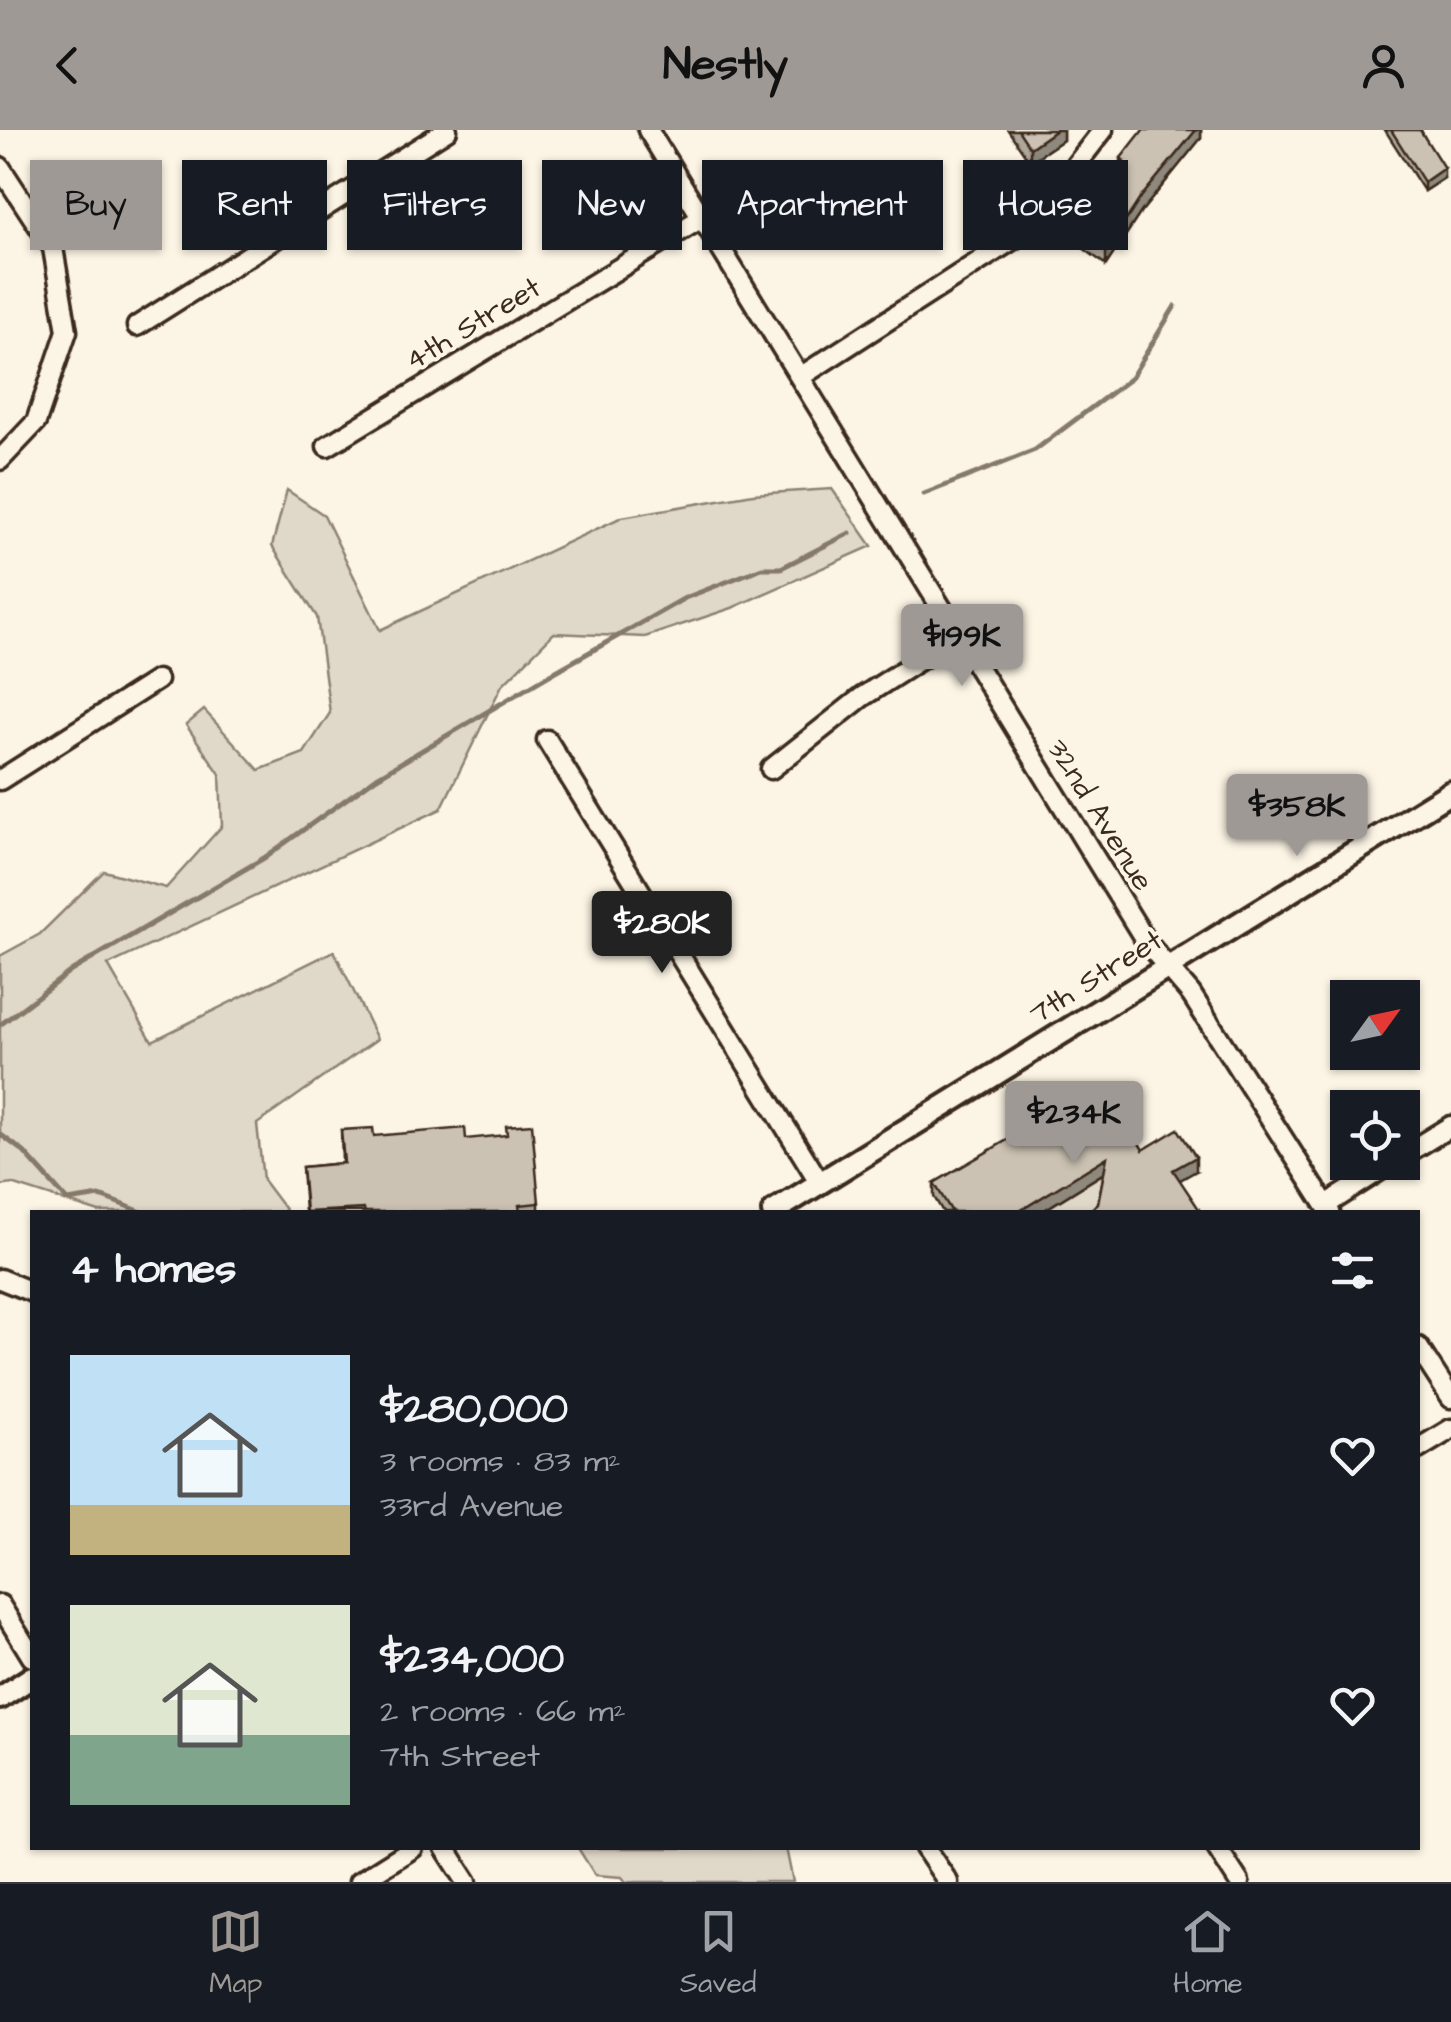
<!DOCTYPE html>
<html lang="en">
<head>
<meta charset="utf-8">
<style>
  :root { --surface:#171b24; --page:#242831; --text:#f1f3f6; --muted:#9ea1a6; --line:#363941; --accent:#9f9995 }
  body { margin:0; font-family:"Architects Daughter",sans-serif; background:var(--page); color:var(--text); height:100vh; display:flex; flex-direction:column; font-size:38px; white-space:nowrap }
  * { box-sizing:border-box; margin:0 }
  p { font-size:32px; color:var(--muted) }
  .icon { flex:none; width:55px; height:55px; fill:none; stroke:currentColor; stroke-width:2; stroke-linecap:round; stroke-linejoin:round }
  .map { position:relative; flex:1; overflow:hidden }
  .panel { position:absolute; left:30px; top:1080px; width:1390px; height:640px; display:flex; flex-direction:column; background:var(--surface); border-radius:0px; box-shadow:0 2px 8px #0004 }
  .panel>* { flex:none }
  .top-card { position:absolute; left:30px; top:30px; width:1392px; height:90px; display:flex; gap:20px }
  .needle { width:65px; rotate:57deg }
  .buttons { position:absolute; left:1330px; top:850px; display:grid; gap:20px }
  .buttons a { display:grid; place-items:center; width:90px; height:90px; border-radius:0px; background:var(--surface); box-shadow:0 2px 8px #0004; font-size:50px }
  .price { position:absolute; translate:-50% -85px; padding:0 22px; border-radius:10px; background:var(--accent); color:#111; font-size:32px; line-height:65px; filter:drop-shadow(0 2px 5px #0008) }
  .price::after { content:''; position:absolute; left:50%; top:60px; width:30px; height:22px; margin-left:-15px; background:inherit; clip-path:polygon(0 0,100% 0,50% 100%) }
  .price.on { background:#222; color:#fff }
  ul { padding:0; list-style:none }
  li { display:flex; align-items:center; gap:30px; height:250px; padding:0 40px }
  li span { display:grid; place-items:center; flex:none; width:280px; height:200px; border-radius:0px; color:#555 }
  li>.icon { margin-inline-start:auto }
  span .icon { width:120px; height:120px; fill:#fffc; stroke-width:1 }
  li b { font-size:42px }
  h2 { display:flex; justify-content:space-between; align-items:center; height:120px; padding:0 40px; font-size:42px }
  .chip { padding:0 35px; border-radius:0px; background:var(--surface); box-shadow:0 2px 8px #0004; font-size:35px; line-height:90px }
  .chip.on { background:var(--accent); color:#111 }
  header { display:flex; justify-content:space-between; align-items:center; height:130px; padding:0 40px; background:var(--accent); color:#111; font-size:45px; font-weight:700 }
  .dock { display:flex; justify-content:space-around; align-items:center; height:140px; border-top:2px solid var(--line); background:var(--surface); font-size:28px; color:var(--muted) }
  .dock a { display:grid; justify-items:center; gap:5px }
  .dock .on { color:var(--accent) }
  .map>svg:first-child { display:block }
  .green { fill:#e0d8c8; stroke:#8e8173; stroke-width:2.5 }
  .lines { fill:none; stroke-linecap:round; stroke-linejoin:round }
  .stream { stroke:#85796b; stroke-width:5 }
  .minor-casing { stroke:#3b2a1e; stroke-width:25 }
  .tertiary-casing { stroke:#3b2a1e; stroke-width:28 }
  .minor { stroke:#fcf5e5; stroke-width:18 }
  .tertiary { stroke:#fcf5e5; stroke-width:20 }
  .wall { fill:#afa79a; stroke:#3b2a1e; stroke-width:2.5 }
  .shaded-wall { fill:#8f887d; stroke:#3b2a1e; stroke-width:2.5 }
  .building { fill:#ccc2b3; stroke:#3b2a1e; stroke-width:2.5 }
  .labels { text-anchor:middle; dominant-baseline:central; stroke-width:8; stroke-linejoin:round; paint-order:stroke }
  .street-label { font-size:30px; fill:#3b2a1e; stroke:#fcf5e5 }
</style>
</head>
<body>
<header><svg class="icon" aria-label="back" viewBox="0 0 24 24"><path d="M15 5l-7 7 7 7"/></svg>Nestly<svg class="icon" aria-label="person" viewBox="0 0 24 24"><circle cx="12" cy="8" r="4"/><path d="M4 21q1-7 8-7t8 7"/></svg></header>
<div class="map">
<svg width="1451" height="1752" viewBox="0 0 1451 1752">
  <rect width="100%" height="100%" fill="#fcf5e5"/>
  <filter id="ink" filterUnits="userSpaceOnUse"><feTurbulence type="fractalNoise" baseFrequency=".01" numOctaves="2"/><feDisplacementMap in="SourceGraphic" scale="20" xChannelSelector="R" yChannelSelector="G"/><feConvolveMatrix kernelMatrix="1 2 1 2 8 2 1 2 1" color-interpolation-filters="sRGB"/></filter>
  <g filter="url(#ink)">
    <g class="green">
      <path d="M832,359L872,416L732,478L645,507L554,503L502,555L441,679L108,835L152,911L334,821L377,909L257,994L263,1050L287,1082H99L12,1054L0,1056V826L40,804L104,741L166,758L222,696L220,644L186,595L204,580L259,640L304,623L330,583L317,487L272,416L287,360L324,385L380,500L622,387L753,364Z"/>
      <path d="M1101,1045L1108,1055L1099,1082H1041Z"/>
      <path d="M578,1718H786L793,1752H626L622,1747L595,1745Z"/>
    </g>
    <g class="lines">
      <g class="stream">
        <path d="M924,364L1035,320L1131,248L1175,176"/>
        <path d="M0,895L71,841L264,728L377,647L551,544L685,468L762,438H781L850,403"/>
        <path d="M0,1004L24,1022L68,1071L100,1066L142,1082"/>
      </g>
      <defs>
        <g id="minor">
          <path d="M648,0L1147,813L1191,864L1330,1082"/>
          <path d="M0,37L53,118L67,201L36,292L0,330"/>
          <path d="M137,196L447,0"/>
          <path d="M800,247L1023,103L1103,0"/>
          <path d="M327,316L700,89"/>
          <path d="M547,610L820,1053"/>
          <path d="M771,639L862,567L957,506"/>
          <path d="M0,650L157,550"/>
          <path d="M1402,1026L1451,996"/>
          <path d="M1326,1075L1393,1032"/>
          <path d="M0,1149L32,1162"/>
          <path d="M1418,1217L1451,1268"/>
          <path d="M1418,1319L1451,1299"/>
          <path d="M0,1475L32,1527"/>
          <path d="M445,1718L467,1752"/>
          <path d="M925,1718L948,1752"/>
          <path d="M1217,1718L1239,1752"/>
          <path d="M359,1752L413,1718"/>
        </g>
        <g id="tertiary">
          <path d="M773,1082L1451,662"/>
          <path d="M0,1568L32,1547"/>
        </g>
      </defs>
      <use href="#minor" class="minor-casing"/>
      <use href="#tertiary" class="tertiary-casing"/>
      <use href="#minor" class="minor"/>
      <use href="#tertiary" class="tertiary"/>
    </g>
    <g class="wall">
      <path d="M1008,0H1063V10L1030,32Z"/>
      <path d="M1201,0V8L1141,82L1106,135L1075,112V98L1121,35V28Z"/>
      <path d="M1385,0H1421L1444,48L1424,61Z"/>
      <path d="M1053,979L1092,986L1143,1020L1196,1041L1098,1073L1104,1043L1041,1082H943L934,1067V1053L1053,984Z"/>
      <path d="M341,1000L374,1006L466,1009L539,1073V1082H305L302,1037L342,1033Z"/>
    </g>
    <g class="shaded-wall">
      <path d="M1056,0H1063V10L1030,32V18Z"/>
      <path d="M1196,0H1201V8L1141,82L1106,135V121L1141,67Z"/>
      <path d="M1444,38V48L1424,61V52Z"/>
      <path d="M1107,1027V1041L1041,1082H1018Z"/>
      <path d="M1196,1027V1041L1173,1054V1040Z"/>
    </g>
    <g class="building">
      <path d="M1018,0H1056L1030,18Z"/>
      <path d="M1143,0H1196L1141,67L1106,121L1075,98L1124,31L1121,28Z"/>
      <path d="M1391,0H1420L1444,38L1424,52Z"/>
      <path d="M1078,964L1092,986L1109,977L1115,986L1120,982L1143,1020L1178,999L1196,1027L1173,1040L1201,1082H1088L1098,1073L1107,1027L1018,1082H952L934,1053L1055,982L1053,979Z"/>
      <path d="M532,994L539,1073L519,1075L520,1082H365L364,1079L306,1082L302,1037L344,1033L341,1000L373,998L374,1006L465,998L466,1009L507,1005L506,996Z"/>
    </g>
  </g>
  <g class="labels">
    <g class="street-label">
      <text transform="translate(473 194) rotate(-31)">4th Street</text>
      <text transform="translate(1100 685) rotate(58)">32nd Avenue</text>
      <text transform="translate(1096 847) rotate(-32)">7th Street</text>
    </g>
  </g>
</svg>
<div class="buttons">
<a><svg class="needle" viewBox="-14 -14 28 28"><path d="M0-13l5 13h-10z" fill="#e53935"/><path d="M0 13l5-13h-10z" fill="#9ea1a6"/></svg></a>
<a><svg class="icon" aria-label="locate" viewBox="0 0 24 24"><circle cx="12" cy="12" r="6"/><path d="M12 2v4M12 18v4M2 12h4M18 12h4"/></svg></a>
</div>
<b class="price" style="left:962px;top:559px">$199K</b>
<b class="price" style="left:1297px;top:729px">$358K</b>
<b class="price on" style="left:662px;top:846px">$280K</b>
<b class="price" style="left:1074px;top:1036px">$234K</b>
<div class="top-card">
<a class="chip on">Buy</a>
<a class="chip">Rent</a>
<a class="chip">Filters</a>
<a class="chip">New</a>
<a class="chip">Apartment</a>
<a class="chip">House</a>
</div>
<section class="panel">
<h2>4 homes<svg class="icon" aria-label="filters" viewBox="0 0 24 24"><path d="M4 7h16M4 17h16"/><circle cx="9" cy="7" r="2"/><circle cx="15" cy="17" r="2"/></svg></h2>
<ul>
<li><span style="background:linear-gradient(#bfe0f5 75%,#c2b280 0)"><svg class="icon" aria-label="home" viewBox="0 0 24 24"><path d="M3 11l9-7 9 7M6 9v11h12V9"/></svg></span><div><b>$280,000</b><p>3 rooms · 83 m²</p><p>33rd Avenue</p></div><svg class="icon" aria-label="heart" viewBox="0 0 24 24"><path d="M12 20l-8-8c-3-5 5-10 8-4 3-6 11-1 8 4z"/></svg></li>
<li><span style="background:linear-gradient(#dfe7d0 65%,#7fa58c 0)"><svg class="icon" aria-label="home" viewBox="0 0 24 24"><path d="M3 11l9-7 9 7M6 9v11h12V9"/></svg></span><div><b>$234,000</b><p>2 rooms · 66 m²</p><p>7th Street</p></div><svg class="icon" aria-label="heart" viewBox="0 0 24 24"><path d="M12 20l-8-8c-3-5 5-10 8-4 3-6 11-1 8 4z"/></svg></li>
</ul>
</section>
</div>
<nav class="dock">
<a class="on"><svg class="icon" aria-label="map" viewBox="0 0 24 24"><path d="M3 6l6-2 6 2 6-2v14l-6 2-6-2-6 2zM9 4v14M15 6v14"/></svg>Map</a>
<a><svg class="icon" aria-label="saved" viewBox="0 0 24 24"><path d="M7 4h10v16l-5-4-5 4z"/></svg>Saved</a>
<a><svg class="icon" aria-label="home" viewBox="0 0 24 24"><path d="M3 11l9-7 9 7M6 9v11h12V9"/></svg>Home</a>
</nav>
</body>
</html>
